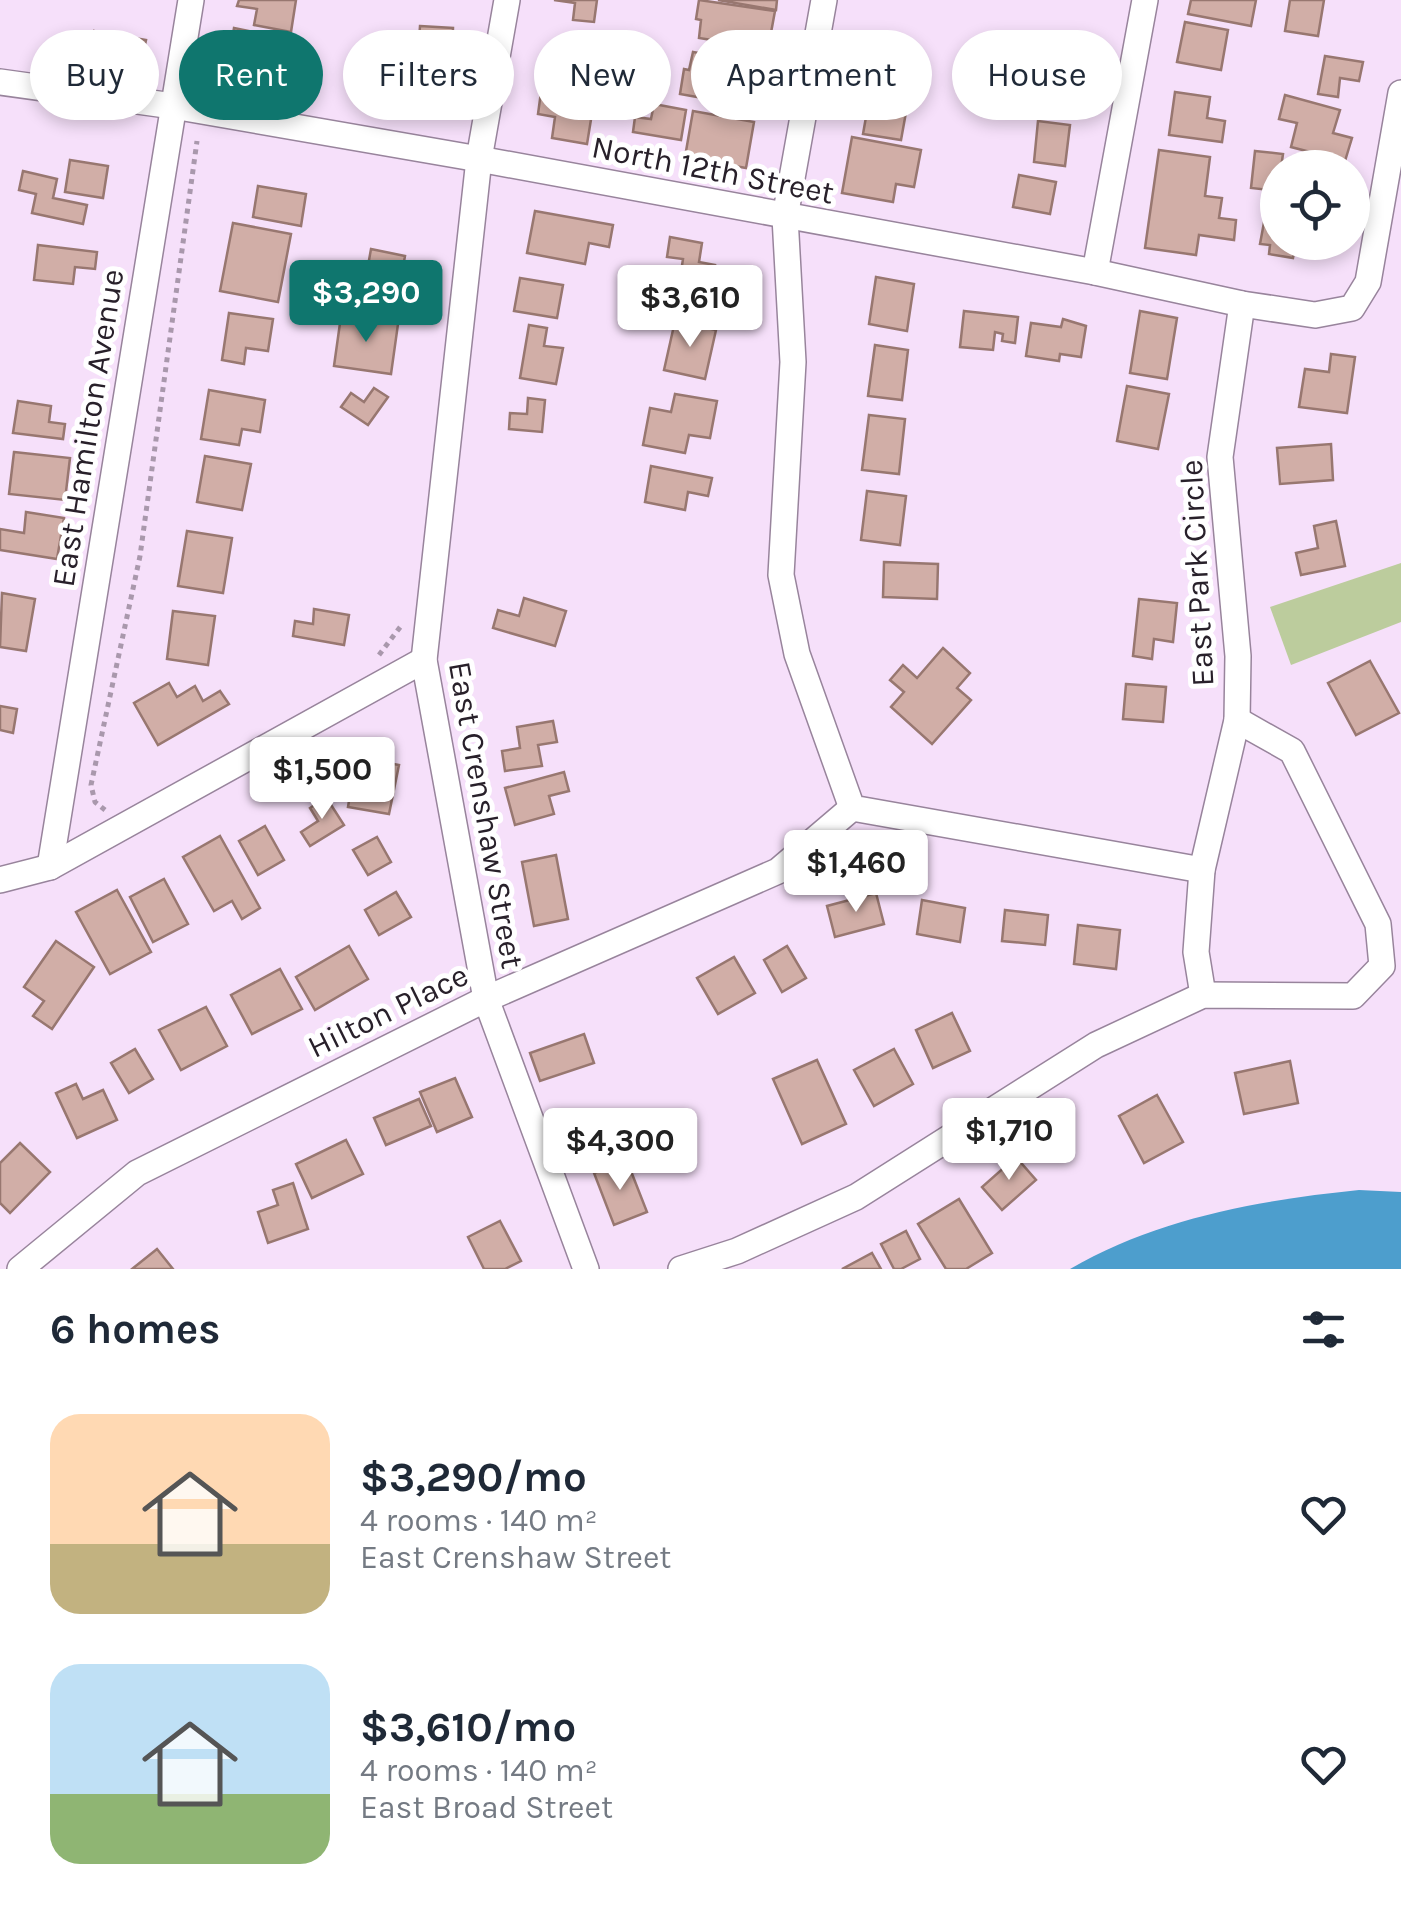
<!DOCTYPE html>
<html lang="en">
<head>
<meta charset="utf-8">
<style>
  :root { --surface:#fff; --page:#f6f6f7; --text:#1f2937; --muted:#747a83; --accent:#0f766e }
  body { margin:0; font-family:Karla,sans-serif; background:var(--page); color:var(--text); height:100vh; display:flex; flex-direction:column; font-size:38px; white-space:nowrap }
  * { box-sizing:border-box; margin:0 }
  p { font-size:32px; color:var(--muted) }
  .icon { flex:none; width:55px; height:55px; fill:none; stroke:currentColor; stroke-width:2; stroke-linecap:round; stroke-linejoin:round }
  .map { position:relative; height:1269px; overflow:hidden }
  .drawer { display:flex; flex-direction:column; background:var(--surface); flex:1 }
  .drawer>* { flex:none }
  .banner { position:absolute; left:30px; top:30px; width:1342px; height:90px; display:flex; gap:20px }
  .controls { position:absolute; left:1260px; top:150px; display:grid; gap:20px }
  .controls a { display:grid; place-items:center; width:110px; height:110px; border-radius:50%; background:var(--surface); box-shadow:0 5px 15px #0003; font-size:50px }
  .price { position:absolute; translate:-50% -85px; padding:0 22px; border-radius:10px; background:#fff; color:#222; font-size:32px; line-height:65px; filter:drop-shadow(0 2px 5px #0008) }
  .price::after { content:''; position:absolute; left:50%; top:60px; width:30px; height:22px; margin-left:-15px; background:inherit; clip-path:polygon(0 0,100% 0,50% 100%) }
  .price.selected { background:var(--accent); color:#fff }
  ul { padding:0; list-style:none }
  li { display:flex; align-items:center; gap:30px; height:250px; padding:0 50px }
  li span { display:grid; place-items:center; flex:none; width:280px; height:200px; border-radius:30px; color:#555 }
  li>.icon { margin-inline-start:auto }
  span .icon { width:120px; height:120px; fill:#fffc; stroke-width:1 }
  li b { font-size:42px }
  h2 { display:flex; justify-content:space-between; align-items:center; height:120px; padding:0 50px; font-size:42px }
  .tag { padding:0 35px; border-radius:45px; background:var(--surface); box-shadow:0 5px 15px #0003; font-size:35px; line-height:90px }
  .tag.selected { background:var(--accent); color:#fff }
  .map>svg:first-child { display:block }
  .green { fill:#bccc9d }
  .water { fill:#4d9ecd }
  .building { fill:#d1aea7; stroke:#987770; stroke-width:2.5 }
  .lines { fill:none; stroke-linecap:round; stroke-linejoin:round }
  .minor-casing { stroke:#98849c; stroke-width:28 }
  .path { stroke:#a998ac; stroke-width:5; stroke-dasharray:5 5; stroke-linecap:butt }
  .minor { stroke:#fff; stroke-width:25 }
  .labels { text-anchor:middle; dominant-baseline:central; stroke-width:10; stroke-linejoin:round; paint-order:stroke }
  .street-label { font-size:32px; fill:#28202a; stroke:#fff }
</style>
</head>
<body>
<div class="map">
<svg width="1401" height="1269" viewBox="0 0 1401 1269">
  <rect width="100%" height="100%" fill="#f6e0fa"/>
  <path class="green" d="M1401,563V622L1291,665L1270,607Z"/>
  <path class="water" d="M1359,1190L1401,1192V1269H1070C1157,1218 1261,1200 1359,1190Z"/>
  <g class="building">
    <path d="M239,0H296L291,32L254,25L257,9L237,6Z"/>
    <path d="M554,0H597L594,22L573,20L575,3Z"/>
    <path d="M699,0L775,11L768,49L699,38L701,20L696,19Z"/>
    <path d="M718,0H777L776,10Z"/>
    <path d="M1191,0H1256L1251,26L1188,14Z"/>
    <path d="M1290,0H1324L1318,36L1285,31Z"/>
    <path d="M1185,22L1228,30L1221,70L1177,62Z"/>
    <path d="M420,26L453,28L452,58L418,55Z"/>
    <path d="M234,28L293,40L287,74L228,63Z"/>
    <path d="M94,31L146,40L141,64L89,54Z"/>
    <path d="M693,52L764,64L757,116L723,111L725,102L680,94L684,69L689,70Z"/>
    <path d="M1034,52L1086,62L1078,111L1025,103Z"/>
    <path d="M1325,56L1363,62L1359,81L1340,78L1338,97L1318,94Z"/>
    <path d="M404,62L439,68L431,115L396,109Z"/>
    <path d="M874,72L912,79L901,140L863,134Z"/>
    <path d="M541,92L594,101L587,144L552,138L555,117L538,114Z"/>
    <path d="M1175,92L1210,97L1207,118L1225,121L1222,142L1169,135Z"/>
    <path d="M1285,95L1340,110L1333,133L1352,138L1345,161L1291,147L1297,123L1279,119Z"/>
    <path d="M654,104L686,110L681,140L633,132L635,117L651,119Z"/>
    <path d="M693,111L754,122L746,168L685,157Z"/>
    <path d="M1038,121L1070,125L1065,166L1034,162Z"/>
    <path d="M852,137L921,150L914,187L896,184L893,202L842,193Z"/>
    <path d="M1159,150L1210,157L1205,196L1222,198L1219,218L1236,220L1234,240L1199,235L1196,255L1145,248Z"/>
    <path d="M1255,151L1283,154L1281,168H1278V191L1251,188Z"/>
    <path d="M1300,157L1335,165V168H1298Z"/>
    <path d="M70,160L108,166L103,198L65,192Z"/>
    <path d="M23,171L57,179L53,198L87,205L83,224L32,213L36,194L19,190Z"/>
    <path d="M1019,175L1056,182L1050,214L1013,207Z"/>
    <path d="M258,186L306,194L301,226L253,217Z"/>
    <path d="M535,211L613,225L609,247L589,243L585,264L527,253Z"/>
    <path d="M1265,217L1278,219V242H1296L1293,258L1269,254L1270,245L1260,244Z"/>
    <path d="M233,223L291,234L278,302L220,291Z"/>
    <path d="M670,237L702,243L699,262L715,265L708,303L677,298L683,259L667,257Z"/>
    <path d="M38,245L97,252L95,269L75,267L73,284L34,280Z"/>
    <path d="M371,249L405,256L395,311L361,305Z"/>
    <path d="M876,277L914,284L907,331L869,324Z"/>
    <path d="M520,278L563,285L557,318L514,311Z"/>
    <path d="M964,311L1018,317L1015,343L1002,341L1003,334L995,332L993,350L960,347Z"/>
    <path d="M1140,311L1177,318L1167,379L1130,373Z"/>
    <path d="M229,313L273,319L268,351L246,348L244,364L222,360Z"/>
    <path d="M341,316L398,324L391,374L334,366Z"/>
    <path d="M1063,319L1086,326L1081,357L1060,354L1059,361L1026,356L1031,323L1061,327Z"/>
    <path d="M675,321L716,330L705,379L664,370Z"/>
    <path d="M529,325L547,328L544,346L563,348L556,384L520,378Z"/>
    <path d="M875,345L908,350L902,400L868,396Z"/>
    <path d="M1331,354L1355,357L1347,413L1299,407L1305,369L1329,372Z"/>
    <path d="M1127,386L1169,394L1158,449L1117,441Z"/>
    <path d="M374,388L388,397L368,425L341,407L351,393L364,402Z"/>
    <path d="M209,390L265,400L260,432L242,429L239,445L201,439Z"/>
    <path d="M675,394L717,401L710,438L689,435L685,453L643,445L650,408L671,412Z"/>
    <path d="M528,398L545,400L542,432L509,429L510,413L527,414Z"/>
    <path d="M18,401L51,406L49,422L65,424L63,439L13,433Z"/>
    <path d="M869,415L905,419L899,474L862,470Z"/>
    <path d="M1331,444L1333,480L1280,484L1277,448Z"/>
    <path d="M14,452L70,458L65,500L9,494Z"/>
    <path d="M205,456L251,464L242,510L197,502Z"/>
    <path d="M651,466L712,478L708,496L688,492L685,510L645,502Z"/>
    <path d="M867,491L906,496L900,545L861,540Z"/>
    <path d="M26,512L64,518L57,559L0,550V529L24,533Z"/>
    <path d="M1336,521L1345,566L1301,575L1296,553L1318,548L1314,526Z"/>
    <path d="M187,531L232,538L223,593L178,586Z"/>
    <path d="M884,562L938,564L937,599L883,597Z"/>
    <path d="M2,593L35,599L26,651L0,647Z"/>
    <path d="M524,598L566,611L555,646L493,628L498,610L519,616Z"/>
    <path d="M1139,599L1177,603L1173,642L1154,639L1152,659L1133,656Z"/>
    <path d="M314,609L349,615L344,645L293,636L295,621L313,624Z"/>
    <path d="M173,611L215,616L208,665L167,659Z"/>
    <path d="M943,648L970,673L957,688L971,700L932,744L891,707L904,692L890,680L903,665L917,678Z"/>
    <path d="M1370,661L1399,713L1356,735L1328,683Z"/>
    <path d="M169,683L177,697L195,686L203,701L220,691L229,704L158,745L134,703Z"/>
    <path d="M1126,684L1166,687L1163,722L1123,719Z"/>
    <path d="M0,706L17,709L13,733L0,730Z"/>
    <path d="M553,721L557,742L538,745L542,766L505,771L502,751L520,748L517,727Z"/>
    <path d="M356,757L399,765L389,814L348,807Z"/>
    <path d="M564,772L569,791L549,796L554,814L515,825L505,788Z"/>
    <path d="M326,797L344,825L310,846L301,832L318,821L310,808Z"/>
    <path d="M265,826L284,860L258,875L239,841Z"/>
    <path d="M220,836L260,908L242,919L232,901L214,911L183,857Z"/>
    <path d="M377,837L391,862L368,875L353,850Z"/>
    <path d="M556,855L568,919L534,926L522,862Z"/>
    <path d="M164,879L188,924L153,942L130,897Z"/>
    <path d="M117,890L151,952L110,974L76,912Z"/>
    <path d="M396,892L411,917L379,935L365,910Z"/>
    <path d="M876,893L884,924L835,937L827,906Z"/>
    <path d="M922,900L965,908L960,942L917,934Z"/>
    <path d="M1005,910L1048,915L1045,945L1002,941Z"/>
    <path d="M1078,925L1120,930L1116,969L1074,964Z"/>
    <path d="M56,941L94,967L52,1029L33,1016L44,1001L24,987Z"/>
    <path d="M349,946L368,979L315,1010L296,977Z"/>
    <path d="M787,946L806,978L782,992L764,960Z"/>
    <path d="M734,957L755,993L718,1014L697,978Z"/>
    <path d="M280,969L302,1009L252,1034L231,995Z"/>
    <path d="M206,1007L227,1046L181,1070L159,1030Z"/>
    <path d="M952,1013L970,1051L933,1068L916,1030Z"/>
    <path d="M584,1034L594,1063L540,1081L530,1053Z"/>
    <path d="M135,1049L153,1079L129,1093L111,1063Z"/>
    <path d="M894,1049L913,1084L874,1106L854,1070Z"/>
    <path d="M817,1060L846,1124L802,1144L773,1079Z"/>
    <path d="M1290,1061L1298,1103L1244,1114L1235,1073Z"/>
    <path d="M455,1078L472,1117L437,1132L420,1092Z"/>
    <path d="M76,1084L83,1099L103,1090L117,1120L77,1138L56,1093Z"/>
    <path d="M1157,1095L1183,1142L1144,1163L1119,1116Z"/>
    <path d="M419,1099L431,1126L386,1145L374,1118Z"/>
    <path d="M346,1140L363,1174L312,1198L296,1164Z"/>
    <path d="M20,1143L50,1172L10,1213L0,1203V1163Z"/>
    <path d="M1016,1157L1036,1180L1002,1210L982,1187Z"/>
    <path d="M627,1161L647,1212L614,1225L594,1173Z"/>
    <path d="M293,1183L308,1229L268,1243L258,1212L278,1205L273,1190Z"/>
    <path d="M959,1199L992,1253L966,1269H946L918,1224Z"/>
    <path d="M500,1221L521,1261L505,1269H484L468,1237Z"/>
    <path d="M906,1231L920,1259L901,1269H894L881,1244Z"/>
    <path d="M157,1249L173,1269H132Z"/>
    <path d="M872,1253L881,1269H842Z"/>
  </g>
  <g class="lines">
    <defs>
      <g id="minor">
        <path d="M507,0L479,159L424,660L486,999L586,1269"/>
        <path d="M824,0L785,217L793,362L781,575L797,654L852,808L1202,870"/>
        <path d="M0,82L173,106L479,159L1095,272L1242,304L1315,315L1352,308L1368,282L1401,93"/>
        <path d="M1095,272L1145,0"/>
        <path d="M50,867L191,0"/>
        <path d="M0,880L50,867L424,660"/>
        <path d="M1203,995L1196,952L1202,870L1237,720L1238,656L1220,457L1242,304"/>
        <path d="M20,1269L137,1173L486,999L778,871L852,808"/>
        <path d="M681,1269L737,1251L856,1197L1096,1045L1203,995L1353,996L1382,966L1378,924L1292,751L1237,720"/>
      </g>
    </defs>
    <use href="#minor" class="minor-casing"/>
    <g class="path">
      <path d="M379,655L401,626"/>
      <path d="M105,810L95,802L91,785L140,556L197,141"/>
    </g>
    <use href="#minor" class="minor"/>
  </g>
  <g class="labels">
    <g class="street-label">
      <text transform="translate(713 170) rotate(11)">North 12th Street</text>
      <text transform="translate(88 428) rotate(-81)">East Hamilton Avenue</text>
      <text transform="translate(1197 573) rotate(-93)">East Park Circle</text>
      <text transform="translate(486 815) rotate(80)">East Crenshaw Street</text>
      <text transform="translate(388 1011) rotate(-26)">Hilton Place</text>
    </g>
  </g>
</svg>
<div class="controls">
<a><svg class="icon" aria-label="locate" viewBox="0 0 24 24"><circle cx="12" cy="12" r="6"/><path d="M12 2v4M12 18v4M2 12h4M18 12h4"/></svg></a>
</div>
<b class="price selected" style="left:366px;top:345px">$3,290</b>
<b class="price" style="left:690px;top:350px">$3,610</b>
<b class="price" style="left:322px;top:822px">$1,500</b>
<b class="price" style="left:856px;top:915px">$1,460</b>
<b class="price" style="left:1009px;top:1183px">$1,710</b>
<b class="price" style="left:620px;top:1193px">$4,300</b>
<div class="banner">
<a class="tag">Buy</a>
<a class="tag selected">Rent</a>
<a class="tag">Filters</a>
<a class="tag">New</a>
<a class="tag">Apartment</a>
<a class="tag">House</a>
</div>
</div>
<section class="drawer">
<h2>6 homes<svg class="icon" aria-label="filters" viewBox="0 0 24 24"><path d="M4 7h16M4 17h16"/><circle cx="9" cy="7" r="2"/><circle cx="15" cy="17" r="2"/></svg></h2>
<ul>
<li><span style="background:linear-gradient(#ffd9b3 65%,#c2b280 0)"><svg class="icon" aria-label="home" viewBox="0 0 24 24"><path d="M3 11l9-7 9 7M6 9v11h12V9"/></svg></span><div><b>$3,290/mo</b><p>4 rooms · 140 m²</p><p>East Crenshaw Street</p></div><svg class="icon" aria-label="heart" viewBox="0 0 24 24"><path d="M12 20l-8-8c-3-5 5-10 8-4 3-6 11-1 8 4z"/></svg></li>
<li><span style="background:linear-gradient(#bfe0f5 65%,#8fb573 0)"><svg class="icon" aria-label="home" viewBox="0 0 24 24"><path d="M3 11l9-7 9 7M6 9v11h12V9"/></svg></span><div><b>$3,610/mo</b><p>4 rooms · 140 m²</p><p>East Broad Street</p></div><svg class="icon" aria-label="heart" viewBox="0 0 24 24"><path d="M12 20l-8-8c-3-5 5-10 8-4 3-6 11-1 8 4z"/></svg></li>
</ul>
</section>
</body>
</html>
